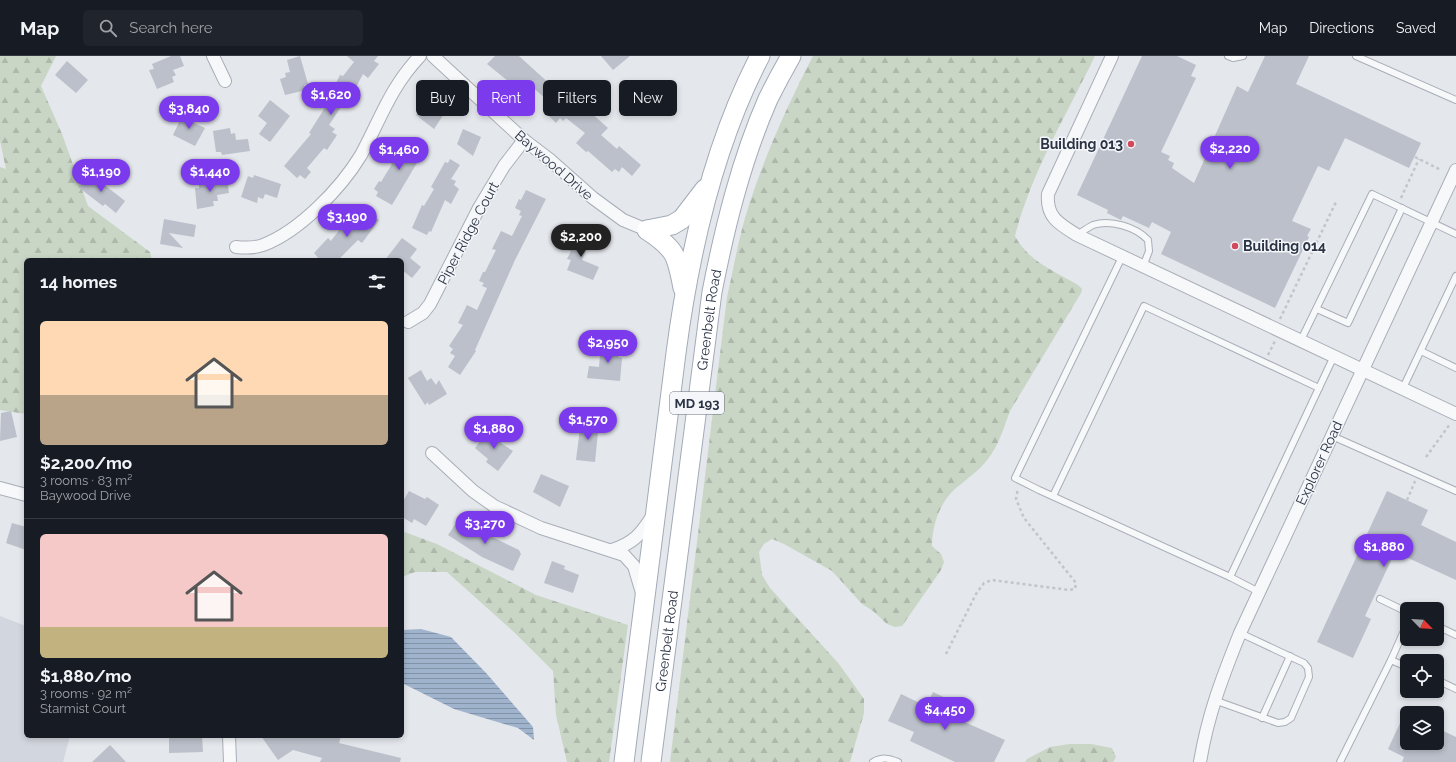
<!DOCTYPE html>
<html lang="en">
<head>
<meta charset="utf-8">
<style>
  :root { --surface:#171b24; --page:#20242c; --text:#f1f3f6; --muted:#9ea1a6; --line:#363941; --accent:#7c3aed }
  body { margin:0; font-family:Raleway,sans-serif; background:var(--page); color:var(--text); height:100vh; display:flex; flex-direction:column; font-size:15px; white-space:nowrap }
  * { box-sizing:border-box; margin:0 }
  p { font-size:13px; color:var(--muted) }
  .icon { flex:none; width:22px; height:22px; fill:none; stroke:currentColor; stroke-width:2; stroke-linecap:round; stroke-linejoin:round }
  .map { position:relative; flex:1; overflow:hidden }
  .panel { position:absolute; left:24px; top:202px; width:380px; height:480px; display:flex; flex-direction:column; background:var(--surface); border-radius:6px; box-shadow:0 2px 6px #0003 }
  .panel>* { flex:none }
  .guide { position:absolute; left:416px; top:24px; width:380px; height:36px; display:flex; gap:8px }
  .needle { width:26px; rotate:115deg }
  .fabs { position:absolute; left:1400px; top:546px; display:grid; gap:8px }
  .fabs a { display:grid; place-items:center; width:44px; height:44px; border-radius:6px; background:var(--surface); box-shadow:0 2px 6px #0003; font-size:20px }
  .price { position:absolute; translate:-50% -34px; padding:0 9px; border-radius:14px; background:var(--accent); color:#fff; font-size:13px; line-height:26px; filter:drop-shadow(0 1px 2px #0008) }
  .price::after { content:''; position:absolute; left:50%; top:24px; width:12px; height:9px; margin-left:-6px; background:inherit; clip-path:polygon(0 0,100% 0,50% 100%) }
  .price.current { background:#222; color:#fff }
  ul { padding:0; list-style:none }
  li { display:grid; align-content:center; gap:8px; height:212px; padding:0 16px }
  li+li { border-top:1px solid var(--line) }
  li span { display:grid; place-items:center; height:124px; border-radius:6px; color:#555 }
  li>.icon { margin-inline-start:auto }
  span .icon { width:72px; height:72px; fill:#fffc; stroke-width:1 }
  li b { font-size:17px }
  h2 { display:flex; justify-content:space-between; align-items:center; height:48px; padding:0 16px; font-size:17px }
  .pill { padding:0 14px; border-radius:6px; background:var(--surface); box-shadow:0 2px 6px #0003; font-size:14px; line-height:36px }
  .pill.current { background:var(--accent); color:#fff }
  header { display:flex; align-items:center; gap:24px; box-sizing:border-box; height:56px; padding:0 20px; background:var(--surface); border-bottom:1px solid var(--line) }
  header strong { font-size:19px }
  nav { display:flex; gap:22px; margin-inline-start:auto; font-size:14px }
  .search { width:280px; height:36px; background:var(--page); display:flex; align-items:center; gap:10px; box-sizing:border-box; padding:0 14px; border-radius:6px; color:var(--muted); font-size:15px }
  .map>svg:first-child { display:block }
  .built { fill:#d2d6de }
  .forest { fill:url(#forest-firs) }
  .water { fill:url(#water-rules) }
  .building { fill:#bbc0ca }
  .lines { fill:none; stroke-linecap:round; stroke-linejoin:round }
  .lane-casing { stroke:#a9aeb7; stroke-width:8 }
  .street-casing { stroke:#a9aeb7; stroke-width:14 }
  .primary-casing { stroke:#a3abb8; stroke-width:21 }
  .path { stroke:#c2c5cb; stroke-width:2.5; stroke-dasharray:3 3; stroke-linecap:butt }
  .lane { stroke:#f7f8fa; stroke-width:6 }
  .street { stroke:#f7f8fa; stroke-width:12 }
  .primary { stroke:#fff; stroke-width:19 }
  .poi-dot { fill:#d1495b; stroke:#f4f6f9; stroke-width:1.5 }
  .labels { text-anchor:middle; dominant-baseline:central; stroke-width:3; stroke-linejoin:round; paint-order:stroke }
  .shield { fill:#f4f6f9; stroke:#676e7b; stroke-width:1 }
  .shield-label { font-size:13px; font-weight:bold; fill:#2b3445 }
  .poi-label { font-size:14px; font-weight:bold; fill:#2b3445; stroke:#f4f6f9; text-anchor:end }
  .street-label { font-size:14px; fill:#2b3445; stroke:#f4f6f9 }
</style>
</head>
<body>
<header>
<strong>Map</strong>
<div class="search"><svg class="icon" aria-label="search" viewBox="0 0 24 24"><circle cx="10" cy="10" r="6"/><path d="M15 15l6 6"/></svg>Search here</div>
<nav><a>Map</a><a>Directions</a><a>Saved</a></nav>
</header>
<div class="map">
<svg width="1456" height="706" viewBox="0 0 1456 706">
  <defs>
    <pattern id="forest-firs" width="22" height="20" patternUnits="userSpaceOnUse"><rect width="22" height="20" fill="#c9d6c5"/><path d="M5 1l3.5 6h-7zM16 11l3.5 6h-7z" fill="#adb8ab"/></pattern>
    <pattern id="water-rules" width="6" height="5" patternUnits="userSpaceOnUse"><rect width="6" height="5" fill="#9fb4cc"/><path d="M0 2.5h6" fill="none" stroke="#8293a7"/></pattern>
  </defs>
  <rect width="100%" height="100%" fill="#e4e7ec"/>
  <path class="built" d="M0,560L26,570V680H70L63,706H0Z"/>
  <g class="forest">
    <path d="M0,0H56L41,30L62,78L88,150L150,196L152,204H26V358L0,354V111L6,113L0,85Z"/>
    <path d="M813,0H1095C1067,58 1031,117 1015,180C1028,205 1054,215 1078,229L1082,233L1081,237L1010,355C1004,371 999,389 988,403C979,415 968,422 956,432C940,446 932,469 932,490L941,498L944,506L941,514L902,570L895,571L887,568L873,555L862,548L832,515L784,488L772,483L764,488L759,496L762,519L770,532L839,608L864,643V657L850,706H670L727,241C734,211 739,179 749,149C766,97 788,48 813,0Z"/>
    <path d="M402,475L437,488L536,539L628,569L609,706H567L556,659L553,615L515,577L447,516H415L402,521Z"/>
    <path d="M1070,688H1091L1112,692L1116,701L1113,706H1025L1027,703L1050,691Z"/>
  </g>
  <path class="water" d="M421,573L451,581L487,618L533,671L534,684L518,672L454,653L402,627V574Z"/>
  <g class="building">
    <path d="M171,0H180L184,10L173,14L176,19L172,21L174,26L157,33L149,14L154,13L152,8Z"/>
    <path d="M300,0L308,28L304,29L306,34L285,39L280,23L286,21L285,17L290,16L287,4Z"/>
    <path d="M347,0H378L374,5L379,8L368,22L363,18L353,37L358,39L353,49L348,46L346,49L343,48L329,69L335,73L332,76L337,79L327,94L324,92L307,112L311,116L305,123L300,119L297,122L284,110L311,78L309,77L331,42L329,41L340,19L343,20L354,6Z"/>
    <path d="M495,0H519L585,60L589,55L608,72L601,79L617,93L619,90L641,109L632,120L622,111L619,116L615,113L612,116L588,95L586,96L576,87L585,77L566,62L563,65L560,62L556,67L549,60L552,56L543,48L547,44L530,29L526,34L523,31L520,35L487,8Z"/>
    <path d="M601,0H630L613,14Z"/>
    <path d="M1142,0H1177L1196,9L1191,20L1196,22L1161,96L1170,100L1168,104L1174,107L1172,112L1194,127L1237,30L1248,36L1265,0H1309L1296,28L1421,87L1409,112L1345,82L1329,115L1318,110L1292,165L1311,173L1307,180L1309,181L1275,252L1161,198L1171,176L1152,166L1149,172L1123,160L1121,164L1107,157L1108,154L1077,139Z"/>
    <path d="M67,5L88,24L76,37L55,19Z"/>
    <path d="M425,41L430,45L433,42L448,52L434,73L416,59Z"/>
    <path d="M270,44L290,60L270,86L259,78L267,67L258,60Z"/>
    <path d="M188,58L197,62L194,67L205,72L195,90L173,79L181,62L185,64Z"/>
    <path d="M230,72L231,78L235,77L236,84L248,83L250,95L222,99L221,96H216L213,75Z"/>
    <path d="M463,73L481,81L473,100L457,88Z"/>
    <path d="M415,83L427,90L392,149L376,140L378,136L374,133L379,125L381,126L392,108L389,106L398,91L403,94L405,90L409,93Z"/>
    <path d="M450,103L460,109L451,123L456,125L454,129L459,133L451,148L445,144L431,176L429,175L427,179L412,172L422,149L424,150L434,133L431,131L445,106L448,107Z"/>
    <path d="M88,116L125,145L116,157L105,148L103,150L78,131Z"/>
    <path d="M254,119L281,128L277,142L265,138L263,143L258,141L257,147L241,141L248,120L253,122Z"/>
    <path d="M227,123L229,137L217,139L218,145H213L214,150L197,153L195,132H199V127Z"/>
    <path d="M526,134L546,143L515,204L475,294L476,295L460,319L448,311L455,300L450,297L453,293L449,290L463,269L458,267L467,249L477,254L487,232L482,230L484,227L479,225L483,216H485L496,194L492,193L501,175L512,180L522,160L519,159L521,155L515,152L519,143L521,144Z"/>
    <path d="M368,156L379,164L362,187L358,184L338,204H320L314,197L328,182L331,185L349,161L355,165L357,161L361,164Z"/>
    <path d="M164,163L196,169L194,181L169,177L183,192L160,188Z"/>
    <path d="M578,175L588,178L584,188L588,190L582,204L599,211L593,224L567,214L571,204L567,203L571,195L568,194L572,183L574,184Z"/>
    <path d="M402,182L417,193L410,202L421,211L412,222L402,214V204H385Z"/>
    <path d="M601,287L620,288L618,301L622,302L620,325L587,322L589,310L599,311Z"/>
    <path d="M421,314L427,325L431,322L436,329L439,324L447,338L429,349L428,346L425,349L408,322Z"/>
    <path d="M11,355L17,381L0,385L1,357Z"/>
    <path d="M581,364L599,366L595,406L576,404Z"/>
    <path d="M490,372L504,383L501,387L513,395L498,415L486,406L488,403L475,392Z"/>
    <path d="M541,418L569,430L560,451L533,436Z"/>
    <path d="M409,435L425,443L427,441L439,449L426,470L414,463L412,467L402,461V447Z"/>
    <path d="M1387,435L1428,454L1421,469L1456,486V524L1395,496L1365,560L1371,563L1353,602L1317,586Z"/>
    <path d="M459,463L472,471L474,468L485,475L484,477L519,494L521,498L513,515L482,501L448,479Z"/>
    <path d="M12,467L26,471V494L6,487Z"/>
    <path d="M552,505L565,510L564,513L579,519L573,537L544,527Z"/>
    <path d="M933,636L956,647L951,660L1005,684L994,706H955L910,685L914,676L888,665L901,638L926,650Z"/>
    <path d="M1407,652V687H1437V672L1456,681V706H1402L1404,701L1388,693Z"/>
    <path d="M180,680H202L203,696L169,697V682L180,681Z"/>
    <path d="M261,680H341L339,687L401,702L400,706H320L322,702L293,694L278,704Z"/>
    <path d="M110,689L126,706H92Z"/>
  </g>
  <g class="lines">
    <defs>
      <g id="lane">
        <path d="M1228,0L1233,2L1243,0"/>
        <path d="M1356,0L1456,44"/>
        <path d="M1077,179C1082,176 1087,172 1093,169C1110,163 1136,171 1148,184L1149,195L1143,211"/>
        <path d="M1122,201L1015,422L1039,434L1230,521L1334,300"/>
        <path d="M1317,253L1348,267L1402,152"/>
        <path d="M1301,284L1372,138L1456,178"/>
        <path d="M1421,295L1456,312"/>
        <path d="M1403,332L1456,220"/>
        <path d="M1332,380L1456,435"/>
        <path d="M1053,440L1144,250L1319,332"/>
        <path d="M1230,521L1259,536"/>
        <path d="M1380,543L1407,556"/>
        <path d="M1437,570L1456,579"/>
        <path d="M1391,604L1407,611"/>
        <path d="M1437,624L1456,633"/>
        <path d="M1214,644L1278,667L1285,666L1291,662L1309,621L1308,612L1304,607L1240,577"/>
        <path d="M1262,662L1290,600"/>
        <path d="M873,706C882,701 889,702 898,706"/>
        <path d="M1340,706L1391,604L1407,568"/>
      </g>
      <g id="street">
        <path d="M213,0L225,25"/>
        <path d="M433,0L524,84L549,103L593,142L623,164L647,174"/>
        <path d="M1112,0L1048,138C1046,161 1059,168 1077,179L1456,358"/>
        <path d="M236,191C246,192 255,192 263,189C300,175 341,132 361,99C381,62 390,32 420,0"/>
        <path d="M408,266L423,257L430,248L479,152L504,110L524,84"/>
        <path d="M432,397L473,435L494,450L541,472L624,499L634,510L642,537"/>
        <path d="M0,432L26,439"/>
        <path d="M612,494C634,487 641,478 653,459"/>
        <path d="M229,680L230,706"/>
        <path d="M1200,706C1208,658 1222,622 1240,577L1456,114"/>
      </g>
      <g id="primary">
        <path d="M647,174L672,169L682,163L705,133"/>
        <path d="M647,174C676,193 677,200 683,232"/>
        <path d="M624,706L676,297C689,198 713,90 760,0"/>
        <path id="s1" d="M651,706L712,236C725,170 741,105 768,43C775,29 783,14 791,0"/>
      </g>
    </defs>
    <use href="#lane" class="lane-casing"/>
    <use href="#street" class="street-casing"/>
    <use href="#primary" class="primary-casing"/>
    <g class="path">
      <path d="M1415,101L1441,114"/>
      <path d="M1401,142L1419,103"/>
      <path d="M1280,263L1336,146"/>
      <path d="M1268,299L1275,285"/>
      <path d="M1426,401L1450,368"/>
      <path d="M1407,444L1415,425"/>
      <path d="M946,598L976,538L984,527L992,524L1069,534L1075,533L1076,527L1024,462L1016,443L1018,432"/>
    </g>
    <use href="#lane" class="lane"/>
    <use href="#street" class="street"/>
    <use href="#primary" class="primary"/>
  </g>
  <g class="poi-dot">
    <circle cx="1131" cy="88" r="4"/>
    <circle cx="1235" cy="190" r="4"/>
  </g>
  <g class="labels">
    <rect class="shield" x="670" y="336" width="54" height="22" rx="3"/>
    <g class="shield-label">
      <text x="697" y="347">MD 193</text>
    </g>
    <g class="poi-label">
      <text x="1123" y="88">Building 013</text>
      <text x="1243" y="190" text-anchor="start">Building 014</text>
    </g>
    <g class="street-label">
      <text transform="translate(554 109) rotate(41)">Baywood Drive</text>
      <text transform="translate(468 177) rotate(-62)">Piper Ridge Court</text>
      <text stroke="none"><textPath href="#s1" startOffset="446">Greenbelt Road</textPath></text>
      <text transform="translate(1319 407) rotate(-65)">Explorer Road</text>
      <text stroke="none"><textPath href="#s1" startOffset="122">Greenbelt Road</textPath></text>
    </g>
  </g>
</svg>
<div class="fabs">
<a><svg class="needle" viewBox="-14 -14 28 28"><path d="M0-13l5 13h-10z" fill="#e53935"/><path d="M0 13l5-13h-10z" fill="#9ea1a6"/></svg></a>
<a><svg class="icon" aria-label="locate" viewBox="0 0 24 24"><circle cx="12" cy="12" r="6"/><path d="M12 2v4M12 18v4M2 12h4M18 12h4"/></svg></a>
<a><svg class="icon" aria-label="layers" viewBox="0 0 24 24"><path d="M12 4l9 5-9 5-9-5zM3 14l9 5 9-5"/></svg></a>
</div>
<b class="price" style="left:331px;top:60px">$1,620</b>
<b class="price" style="left:189px;top:74px">$3,840</b>
<b class="price" style="left:1230px;top:114px">$2,220</b>
<b class="price" style="left:399px;top:115px">$1,460</b>
<b class="price" style="left:101px;top:137px">$1,190</b>
<b class="price" style="left:210px;top:137px">$1,440</b>
<b class="price" style="left:347px;top:182px">$3,190</b>
<b class="price current" style="left:581px;top:202px">$2,200</b>
<b class="price" style="left:608px;top:308px">$2,950</b>
<b class="price" style="left:588px;top:385px">$1,570</b>
<b class="price" style="left:494px;top:394px">$1,880</b>
<b class="price" style="left:485px;top:489px">$3,270</b>
<b class="price" style="left:1384px;top:512px">$1,880</b>
<b class="price" style="left:945px;top:675px">$4,450</b>
<div class="guide">
<a class="pill">Buy</a>
<a class="pill current">Rent</a>
<a class="pill">Filters</a>
<a class="pill">New</a>
</div>
<section class="panel">
<h2>14 homes<svg class="icon" aria-label="filters" viewBox="0 0 24 24"><path d="M4 7h16M4 17h16"/><circle cx="9" cy="7" r="2"/><circle cx="15" cy="17" r="2"/></svg></h2>
<ul>
<li><span style="background:linear-gradient(#ffd9b3 60%,#b9a48a 0)"><svg class="icon" aria-label="home" viewBox="0 0 24 24"><path d="M3 11l9-7 9 7M6 9v11h12V9"/></svg></span><div><b>$2,200/mo</b><p>3 rooms · 83 m²</p><p>Baywood Drive</p></div></li>
<li><span style="background:linear-gradient(#f6c9c9 75%,#c2b280 0)"><svg class="icon" aria-label="home" viewBox="0 0 24 24"><path d="M3 11l9-7 9 7M6 9v11h12V9"/></svg></span><div><b>$1,880/mo</b><p>3 rooms · 92 m²</p><p>Starmist Court</p></div></li>
</ul>
</section>
</div>
</body>
</html>
